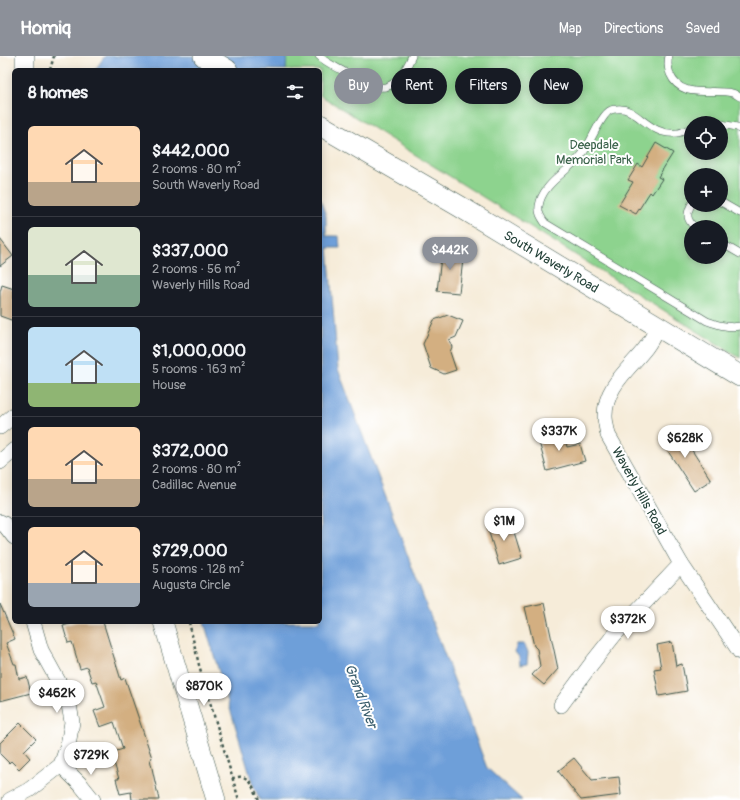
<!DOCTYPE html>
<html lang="en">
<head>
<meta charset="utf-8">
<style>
  :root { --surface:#171b24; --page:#242831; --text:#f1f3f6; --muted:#9ea1a6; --line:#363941; --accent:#8c9099 }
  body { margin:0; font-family:Pangolin,sans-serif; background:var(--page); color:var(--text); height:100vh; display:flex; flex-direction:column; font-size:15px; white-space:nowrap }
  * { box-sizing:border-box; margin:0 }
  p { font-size:13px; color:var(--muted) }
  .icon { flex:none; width:22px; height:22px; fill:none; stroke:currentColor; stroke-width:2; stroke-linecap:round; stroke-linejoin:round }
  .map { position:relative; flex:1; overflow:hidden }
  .details { position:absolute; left:12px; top:12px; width:310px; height:556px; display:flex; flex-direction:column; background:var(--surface); border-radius:6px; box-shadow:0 2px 10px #0003 }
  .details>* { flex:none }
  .top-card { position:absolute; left:334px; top:12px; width:346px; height:36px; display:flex; gap:8px }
  .tools { position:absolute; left:684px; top:60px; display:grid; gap:8px }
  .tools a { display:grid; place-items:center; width:44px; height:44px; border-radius:50%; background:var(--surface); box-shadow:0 2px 10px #0003; font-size:20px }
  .price { position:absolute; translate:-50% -34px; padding:0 9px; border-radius:14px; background:#fff; color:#222; font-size:13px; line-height:26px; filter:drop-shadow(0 1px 2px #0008) }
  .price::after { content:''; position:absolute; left:50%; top:24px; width:12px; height:9px; margin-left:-6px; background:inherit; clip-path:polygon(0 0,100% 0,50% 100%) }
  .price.on { background:var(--accent); color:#fff }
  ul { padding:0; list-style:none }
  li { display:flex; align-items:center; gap:12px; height:100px; padding:0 16px }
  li+li { border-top:1px solid var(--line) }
  li span { display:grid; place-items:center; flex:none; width:112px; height:80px; border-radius:6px; color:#555 }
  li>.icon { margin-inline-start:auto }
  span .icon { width:48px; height:48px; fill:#fffc; stroke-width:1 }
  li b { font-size:17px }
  h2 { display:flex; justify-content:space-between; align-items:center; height:48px; padding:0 16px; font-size:17px }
  .chip { padding:0 14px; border-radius:18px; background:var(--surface); box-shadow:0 2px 10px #0003; font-size:14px; line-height:36px }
  .chip.on { background:var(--accent); color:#fff }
  header { display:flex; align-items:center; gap:24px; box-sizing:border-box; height:56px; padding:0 20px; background:var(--accent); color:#fff }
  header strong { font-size:19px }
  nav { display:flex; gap:22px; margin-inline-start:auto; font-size:14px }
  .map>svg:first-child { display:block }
  .green { fill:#8dd38e; stroke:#568861; fill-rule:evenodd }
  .water { fill:#6e9fd9; stroke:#466e86 }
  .building { fill:#d3af81 }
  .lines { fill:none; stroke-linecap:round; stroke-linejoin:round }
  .service-casing { stroke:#3f574d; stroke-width:8 }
  .minor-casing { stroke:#3f574d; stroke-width:16 }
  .tertiary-casing { stroke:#3f574d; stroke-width:20 }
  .secondary-casing { stroke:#3f574d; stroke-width:22 }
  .path { stroke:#3f574d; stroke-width:2.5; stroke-dasharray:3 3; stroke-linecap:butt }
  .service { stroke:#fff; stroke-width:7 }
  .minor { stroke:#fff; stroke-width:15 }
  .tertiary { stroke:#fff; stroke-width:19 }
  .secondary { stroke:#fff; stroke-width:21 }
  .labels { text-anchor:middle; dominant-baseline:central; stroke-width:4; stroke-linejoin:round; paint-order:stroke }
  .park-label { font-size:13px; fill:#3a624a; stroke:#fff }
  .street-label { font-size:13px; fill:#1f3d34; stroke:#fff }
  .water-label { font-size:14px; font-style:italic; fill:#3b5f6e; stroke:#fff }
</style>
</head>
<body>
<header>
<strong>Homiq</strong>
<nav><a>Map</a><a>Directions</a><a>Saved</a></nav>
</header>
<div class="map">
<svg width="740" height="744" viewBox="0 0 740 744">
  <rect width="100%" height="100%" fill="#fff"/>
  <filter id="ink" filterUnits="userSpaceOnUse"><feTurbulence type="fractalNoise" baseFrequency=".025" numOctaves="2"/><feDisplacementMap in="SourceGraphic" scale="8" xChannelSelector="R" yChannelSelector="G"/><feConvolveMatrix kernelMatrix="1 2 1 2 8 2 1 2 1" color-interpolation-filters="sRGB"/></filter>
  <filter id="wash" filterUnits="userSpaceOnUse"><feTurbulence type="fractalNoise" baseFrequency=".012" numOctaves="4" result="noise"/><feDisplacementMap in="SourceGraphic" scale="16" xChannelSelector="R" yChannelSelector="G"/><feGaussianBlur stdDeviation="0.9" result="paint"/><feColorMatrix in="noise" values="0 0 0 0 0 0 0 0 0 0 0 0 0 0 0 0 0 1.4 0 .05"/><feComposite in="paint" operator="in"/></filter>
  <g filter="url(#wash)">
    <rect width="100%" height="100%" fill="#f6ecd9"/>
    <path class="green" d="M287,0H740V302L320,39V14H286ZM691,67H721V97H691ZM691,119H721V149H691ZM691,171H721V201H691Z"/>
    <g class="water">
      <path d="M105,0H287L286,14H95Z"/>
      <path d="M320,143L326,160V180H339L340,192H328L338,313L487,712L522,744H260L253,729L204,566H320Z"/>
      <path d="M517,588H524L528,596L527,608L520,609L519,601L515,596Z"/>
    </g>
    <g id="blocks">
      <g class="building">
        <path d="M656,87L673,97L658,121L662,123L652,138L650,136L636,158L619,149L633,126L628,124L638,108L642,111Z"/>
        <path d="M0,183L13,200L0,210Z"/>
        <path d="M442,193L464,195L459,237L437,235Z"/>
        <path d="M2,229L14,233V265L0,260V236Z"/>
        <path d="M448,259L463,265L456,281L449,284L452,291L450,296L456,314L444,318L431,312L423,288L434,264Z"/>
        <path d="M677,371L711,424L694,435L660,383Z"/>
        <path d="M563,376L567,391L580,388L585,405L547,415L538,382Z"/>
        <path d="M510,463L522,502L499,509L487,470Z"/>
        <path d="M544,547L558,613L544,629L532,619L540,610L537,593L534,590L525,551Z"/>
        <path d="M0,548L15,583L6,587L14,608H16L19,623L27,621L31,637L0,645Z"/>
        <path d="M76,566H103L121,624L125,622L152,702L150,703L159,744H132L131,736L120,738L116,723H119L111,697L123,693L114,666L100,671L94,655L105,651L96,625L92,626L87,611L80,613L72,586L68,587L63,570Z"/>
        <path d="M672,586L676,610L682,608L687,635L659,640L654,613L661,612L657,589Z"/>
        <path d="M20,667L36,683L24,695L30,702L19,713L11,705L9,707L0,698V687Z"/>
        <path d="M574,702L592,724L619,721L621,739L581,744L558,715Z"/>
      </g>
    </g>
  </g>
  <g filter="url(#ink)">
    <use href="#blocks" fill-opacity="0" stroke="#3f574d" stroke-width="1"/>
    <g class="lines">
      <defs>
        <g id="service">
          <path d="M319,0C326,7 337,11 346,17C381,37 394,40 412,0"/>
          <path d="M669,0C667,6 668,12 670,18C681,44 711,32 732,37C734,37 738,40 740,41"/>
          <path d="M721,68L737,71L740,73"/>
          <path d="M691,72C686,74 681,77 677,77C649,81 637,50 617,53C615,53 613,53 611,54C601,58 590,88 583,97C570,115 542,127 539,150C538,157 541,161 545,167L707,265C718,269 728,272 740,270"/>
          <path d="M721,146L740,157"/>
          <path d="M691,149C686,159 687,163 694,171"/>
          <path d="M721,187L740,198"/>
        </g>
        <g id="minor">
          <path d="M659,270C654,278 650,287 644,294C628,314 605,331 605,360C605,366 607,373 608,379L681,508L740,596"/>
          <path d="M0,371L14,359"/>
          <path d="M0,406L14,394"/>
          <path d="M0,466L4,468L14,481"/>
          <path d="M561,649L592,607L615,578L681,508"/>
          <path d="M61,709L81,729L93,744"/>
          <path d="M10,744L29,734L61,709L68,689L72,666L68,643L41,594L33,566"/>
        </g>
        <g id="tertiary">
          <path d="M25,0V14"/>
          <path d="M163,566L216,744"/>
        </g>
        <g id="secondary">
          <path d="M204,0L227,14"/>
          <path d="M320,69L459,150L740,320"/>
        </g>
      </defs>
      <use href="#service" class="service-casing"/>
      <use href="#minor" class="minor-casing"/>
      <use href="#tertiary" class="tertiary-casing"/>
      <use href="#secondary" class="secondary-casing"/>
      <g class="path">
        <path d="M50,14L54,0"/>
        <path d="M189,566L199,609L239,744"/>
        <path d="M232,722C235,722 239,720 242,721C251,722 256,737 259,744"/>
      </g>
      <use href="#service" class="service"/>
      <use href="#minor" class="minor"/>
      <use href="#tertiary" class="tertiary"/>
      <use href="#secondary" class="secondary"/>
    </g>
  </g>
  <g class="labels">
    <g class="park-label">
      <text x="594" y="89">Deepdale<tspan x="594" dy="15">Memorial Park</tspan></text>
    </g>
    <g class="street-label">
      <text transform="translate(551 206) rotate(31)">South Waverly Road</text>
      <text transform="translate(639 435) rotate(61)">Waverly Hills Road</text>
    </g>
    <g class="water-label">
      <text transform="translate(361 640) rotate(69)">Grand River</text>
    </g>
  </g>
</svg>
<div class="tools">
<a><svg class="icon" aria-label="locate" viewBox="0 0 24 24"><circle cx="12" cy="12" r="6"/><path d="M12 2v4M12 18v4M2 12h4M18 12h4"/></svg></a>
<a>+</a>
<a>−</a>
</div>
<b class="price on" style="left:450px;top:215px">$442K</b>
<b class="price" style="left:559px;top:396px">$337K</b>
<b class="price" style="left:685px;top:403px">$628K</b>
<b class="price" style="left:504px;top:486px">$1M</b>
<b class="price" style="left:628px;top:584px">$372K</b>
<b class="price" style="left:204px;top:651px">$870K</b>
<b class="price" style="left:57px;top:658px">$462K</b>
<b class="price" style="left:91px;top:720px">$729K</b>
<div class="top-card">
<a class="chip on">Buy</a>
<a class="chip">Rent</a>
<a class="chip">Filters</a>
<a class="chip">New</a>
</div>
<section class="details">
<h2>8 homes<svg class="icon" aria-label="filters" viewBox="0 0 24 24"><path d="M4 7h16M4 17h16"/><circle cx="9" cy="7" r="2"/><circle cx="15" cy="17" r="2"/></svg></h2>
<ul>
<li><span style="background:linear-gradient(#ffd9b3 70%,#b9a48a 0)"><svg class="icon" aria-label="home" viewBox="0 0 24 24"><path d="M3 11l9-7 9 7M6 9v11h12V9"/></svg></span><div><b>$442,000</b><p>2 rooms · 80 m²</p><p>South Waverly Road</p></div></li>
<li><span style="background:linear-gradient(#dfe7d0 60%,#7fa58c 0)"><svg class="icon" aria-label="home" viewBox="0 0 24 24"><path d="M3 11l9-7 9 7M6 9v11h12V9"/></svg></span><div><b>$337,000</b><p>2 rooms · 56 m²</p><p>Waverly Hills Road</p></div></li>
<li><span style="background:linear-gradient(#bfe0f5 70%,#8fb573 0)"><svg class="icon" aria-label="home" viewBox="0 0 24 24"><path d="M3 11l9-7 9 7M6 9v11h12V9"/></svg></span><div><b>$1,000,000</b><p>5 rooms · 163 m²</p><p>House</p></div></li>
<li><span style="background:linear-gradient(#ffd9b3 65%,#b9a48a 0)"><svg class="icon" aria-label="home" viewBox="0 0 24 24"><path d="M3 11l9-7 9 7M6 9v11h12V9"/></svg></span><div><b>$372,000</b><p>2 rooms · 80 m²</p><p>Cadillac Avenue</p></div></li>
<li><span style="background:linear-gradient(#ffd9b3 70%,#9aa5b1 0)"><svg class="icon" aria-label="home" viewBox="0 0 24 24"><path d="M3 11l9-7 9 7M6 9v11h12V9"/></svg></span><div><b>$729,000</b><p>5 rooms · 128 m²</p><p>Augusta Circle</p></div></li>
</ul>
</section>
</div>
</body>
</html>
